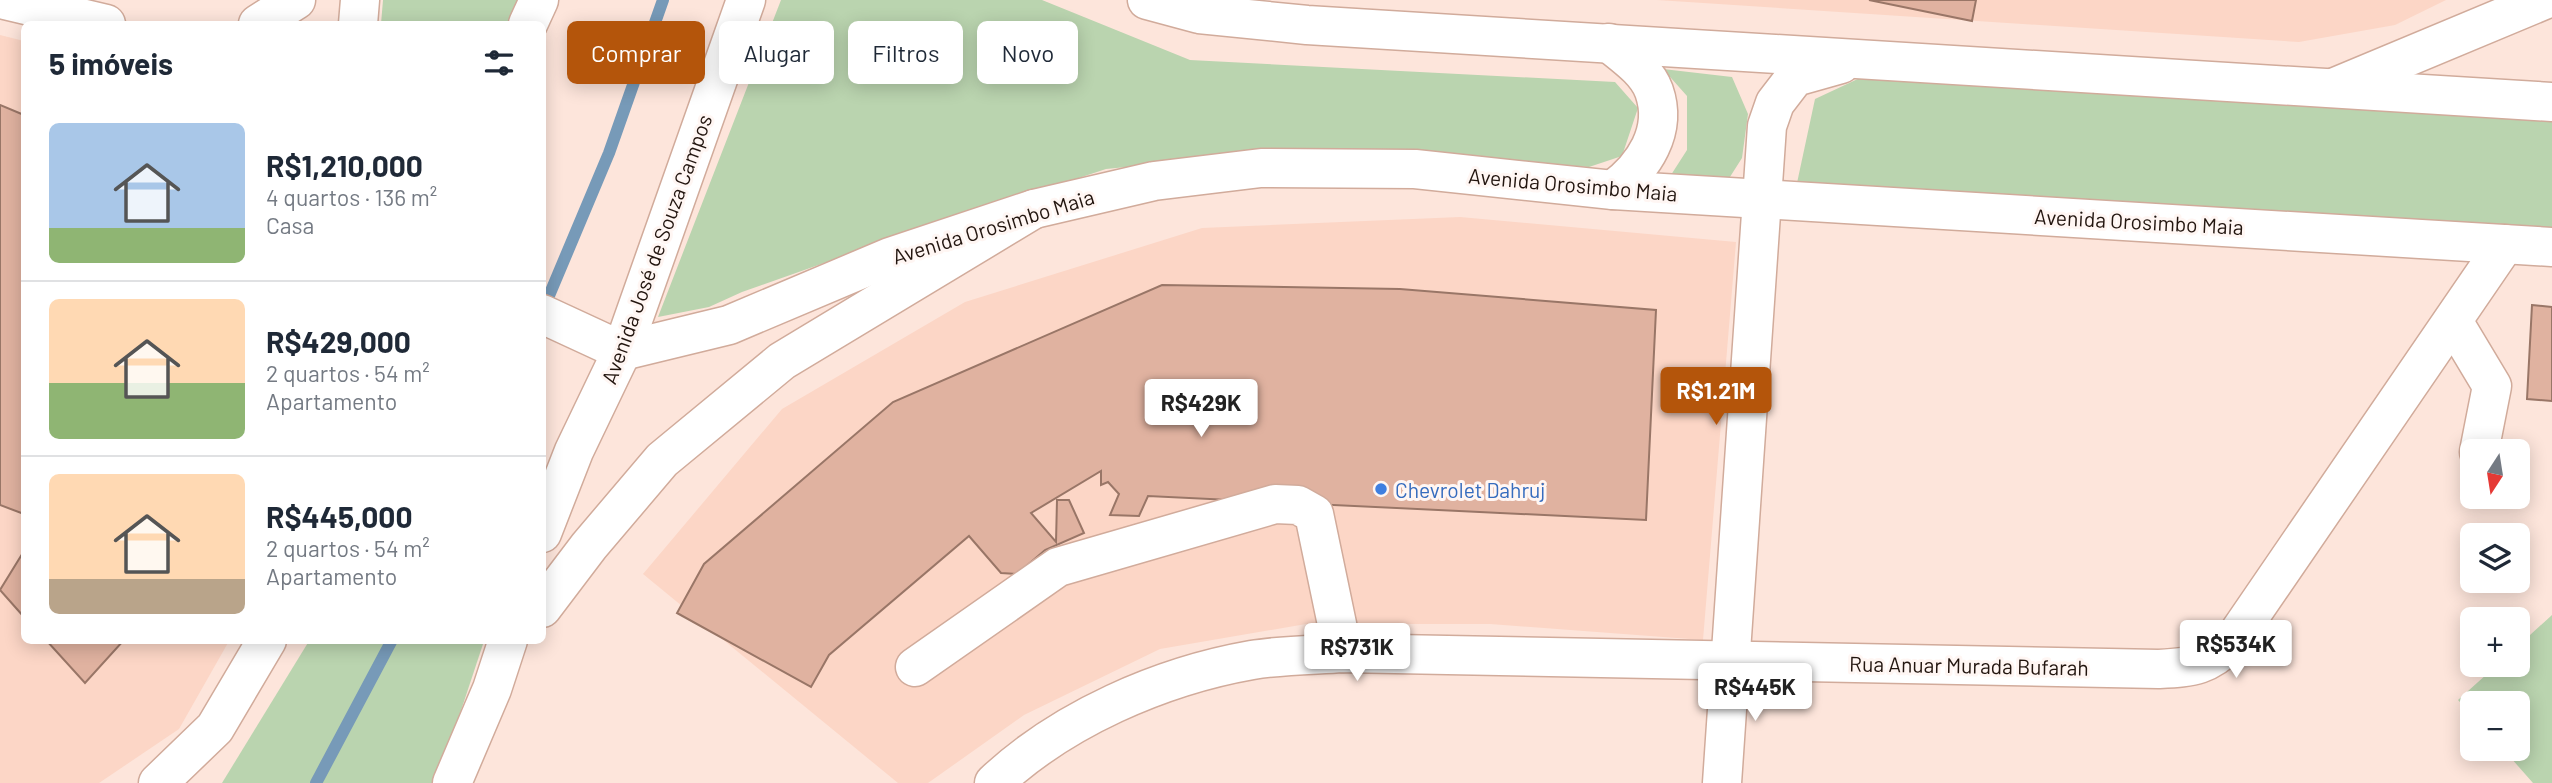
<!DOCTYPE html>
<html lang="pt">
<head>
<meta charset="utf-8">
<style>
  :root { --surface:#fff; --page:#f2f2f3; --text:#1f2937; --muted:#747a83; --line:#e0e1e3; --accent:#b4550b }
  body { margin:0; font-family:Barlow,sans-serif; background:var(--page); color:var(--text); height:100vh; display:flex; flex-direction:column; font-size:26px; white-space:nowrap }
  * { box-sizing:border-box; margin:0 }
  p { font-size:23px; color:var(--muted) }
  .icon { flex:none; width:38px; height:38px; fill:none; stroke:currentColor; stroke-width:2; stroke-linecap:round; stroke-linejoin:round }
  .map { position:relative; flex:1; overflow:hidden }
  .drawer { position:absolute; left:21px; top:21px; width:525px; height:623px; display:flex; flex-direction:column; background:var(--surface); border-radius:10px; box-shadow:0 4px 18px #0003 }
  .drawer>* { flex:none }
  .top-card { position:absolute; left:567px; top:21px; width:665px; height:63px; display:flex; gap:14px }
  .needle { width:46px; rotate:192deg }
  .fabs { position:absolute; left:2460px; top:439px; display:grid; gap:14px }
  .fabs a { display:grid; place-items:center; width:70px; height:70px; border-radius:10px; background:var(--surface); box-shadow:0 4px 18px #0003; font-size:35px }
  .price { position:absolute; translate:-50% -60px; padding:0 16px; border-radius:7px; background:#fff; color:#222; font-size:23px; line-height:46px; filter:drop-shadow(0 2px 4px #0008) }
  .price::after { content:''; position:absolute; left:50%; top:42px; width:21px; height:16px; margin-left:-10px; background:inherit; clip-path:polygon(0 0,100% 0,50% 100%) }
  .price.on { background:var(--accent); color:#fff }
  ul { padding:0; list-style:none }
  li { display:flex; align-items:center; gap:21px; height:175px; padding:0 28px }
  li+li { border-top:2px solid var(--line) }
  li span { display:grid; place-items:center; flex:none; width:196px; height:140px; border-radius:10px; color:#555 }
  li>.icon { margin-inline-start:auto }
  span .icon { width:84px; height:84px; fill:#fffc; stroke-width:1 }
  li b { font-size:30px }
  h2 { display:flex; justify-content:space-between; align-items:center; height:84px; padding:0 28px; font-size:30px }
  .chip { padding:0 24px; border-radius:10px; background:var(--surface); box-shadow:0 4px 18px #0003; font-size:24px; line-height:63px }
  .chip.on { background:var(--accent); color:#fff }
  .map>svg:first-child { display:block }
  .built { fill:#fcd6c6 }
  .green { fill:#bad4af }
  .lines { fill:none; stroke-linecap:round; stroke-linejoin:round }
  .stream { stroke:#779ab8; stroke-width:12 }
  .building { fill:#e0b2a0; stroke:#997667; stroke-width:2 }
  .minor-casing { stroke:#d1ab9b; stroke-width:41 }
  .major-casing { stroke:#d1ab9b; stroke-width:41 }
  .highway-casing { stroke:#d1ab9b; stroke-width:41 }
  .minor { stroke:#fff; stroke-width:38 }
  .major { stroke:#fff; stroke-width:38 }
  .highway { stroke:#fff; stroke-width:38 }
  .shop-dot { fill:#3f7fe0; stroke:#fff6f3; stroke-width:2.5 }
  .labels { text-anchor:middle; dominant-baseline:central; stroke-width:6; stroke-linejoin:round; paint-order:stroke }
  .street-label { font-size:21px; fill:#22150f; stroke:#fff6f3 }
  .shop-label { font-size:21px; fill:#366cbe; stroke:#fff6f3; text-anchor:start }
</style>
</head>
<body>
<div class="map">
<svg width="2552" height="783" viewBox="0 0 2552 783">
  <rect width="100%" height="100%" fill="#fde5db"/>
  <g class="built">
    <path d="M1657,0H2446L2395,25L2299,42Z"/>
    <path d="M0,35L24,41V640L229,641L179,729L99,783H0Z"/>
    <path d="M1460,217L1736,242L1703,640L1490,624H1306L1160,649L1024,715L928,783H898L643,574L782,409L965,302L1202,228Z"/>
  </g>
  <g class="green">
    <path d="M383,0H522L512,24H381Z"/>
    <path d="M781,0H1042L1190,60L1615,82L1638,108L1622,156L1589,167L1309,149L1106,169L858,251L742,292L709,307L658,317Z"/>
    <path d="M1663,69L1732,77L1748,114L1742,158L1728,180L1669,178L1687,150V96Z"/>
    <path d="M1862,77L2552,121V229L1797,183L1815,99Z"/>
    <path d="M2552,615V783H2533L2503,749H2518V704H2473V716L2458,700L2497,665H2518V646Z"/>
    <path d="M309,641H484L437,783H222Z"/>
  </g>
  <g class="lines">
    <g class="stream">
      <path d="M543,310L609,153L663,0"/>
      <path d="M316,783L392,640"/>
    </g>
  </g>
  <g class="building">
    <path d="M1869,0H1976L1972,21Z"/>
    <path d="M0,105L24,115V514L0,505Z"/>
    <path d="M1162,285L1400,289L1656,310L1646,520L1148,496L1139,516L1110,515L1119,494L1108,482L1101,485V471L1031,513L1056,542L1057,500H1069L1084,533L1045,550L1017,574L1001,573L969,536L829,655L811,687L677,613L704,564L893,402Z"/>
    <path d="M2532,305L2552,307V401L2527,399Z"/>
    <path d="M24,551V617L0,590Z"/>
    <path d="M46,640H124L85,683Z"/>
  </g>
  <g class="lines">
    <defs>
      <g id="minor">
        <path d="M2333,88L2544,0"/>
        <path d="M2453,321L2492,386L2479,452"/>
        <path d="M915,667L1058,567L1275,504L1298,505L1314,514L1343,653"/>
        <path d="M994,783C1062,719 1161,676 1252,660C1282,655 1313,655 1343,653L2159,669C2195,667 2207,666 2233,641L2505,244"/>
        <path d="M1722,783L1762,199"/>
      </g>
      <g id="major">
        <path d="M5,0L106,24"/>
        <path d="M1147,0L1199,14L1307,25L2552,102"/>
        <path d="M258,24L296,0"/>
        <path d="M358,24L360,0"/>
        <path d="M1609,43C1625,56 1647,71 1654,91C1668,131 1644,167 1613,190"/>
        <path d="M1762,199L1767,126L1775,103L1795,77L1841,64"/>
        <path d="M542,314L622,351L729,325L890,257L1034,209L1154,181L1261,168L1415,169L1613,190L2552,247"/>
      </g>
      <g id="highway">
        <path d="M528,24L539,0"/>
        <path d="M542,533L574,451L622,351L746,0"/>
        <path d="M542,608L589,546L662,460L782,361L1034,209"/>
        <path d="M158,783L215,728L267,640"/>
        <path d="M452,783L492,689L508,640"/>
      </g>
    </defs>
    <use href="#minor" class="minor-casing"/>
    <use href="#major" class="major-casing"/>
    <use href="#highway" class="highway-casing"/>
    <use href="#minor" class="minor"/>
    <use href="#major" class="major"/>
    <use href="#highway" class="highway"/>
  </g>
  <circle class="shop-dot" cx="1381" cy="489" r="7"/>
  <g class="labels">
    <g class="street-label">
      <text transform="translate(1573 184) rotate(5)">Avenida Orosimbo Maia</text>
      <text transform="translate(2139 221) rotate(3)">Avenida Orosimbo Maia</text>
      <text transform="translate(993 226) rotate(-17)">Avenida Orosimbo Maia</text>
      <text transform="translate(656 249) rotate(-70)">Avenida José de Souza Campos</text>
      <text transform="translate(1969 665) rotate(1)">Rua Anuar Murada Bufarah</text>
    </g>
    <g class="shop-label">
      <text x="1395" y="489">Chevrolet Dahruj</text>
    </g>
  </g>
</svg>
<div class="fabs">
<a><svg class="needle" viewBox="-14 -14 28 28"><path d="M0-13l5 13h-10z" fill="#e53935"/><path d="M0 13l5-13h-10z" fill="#747a83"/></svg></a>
<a><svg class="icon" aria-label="layers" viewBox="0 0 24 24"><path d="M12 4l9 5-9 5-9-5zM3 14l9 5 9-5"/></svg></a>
<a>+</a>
<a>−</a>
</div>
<b class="price on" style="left:1716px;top:427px">R$1.21M</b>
<b class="price" style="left:1201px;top:439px">R$429K</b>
<b class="price" style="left:2236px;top:680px">R$534K</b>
<b class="price" style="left:1357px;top:683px">R$731K</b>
<b class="price" style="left:1755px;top:723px">R$445K</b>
<div class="top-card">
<a class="chip on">Comprar</a>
<a class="chip">Alugar</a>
<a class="chip">Filtros</a>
<a class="chip">Novo</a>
</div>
<section class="drawer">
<h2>5 imóveis<svg class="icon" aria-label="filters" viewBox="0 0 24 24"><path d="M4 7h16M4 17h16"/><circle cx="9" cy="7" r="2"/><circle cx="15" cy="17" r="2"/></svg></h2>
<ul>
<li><span style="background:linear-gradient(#a9c7e8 75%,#8fb573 0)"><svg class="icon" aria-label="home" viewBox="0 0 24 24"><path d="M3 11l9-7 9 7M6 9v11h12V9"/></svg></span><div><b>R$1,210,000</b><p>4 quartos · 136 m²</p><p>Casa</p></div></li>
<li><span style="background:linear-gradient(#ffd9b3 60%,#8fb573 0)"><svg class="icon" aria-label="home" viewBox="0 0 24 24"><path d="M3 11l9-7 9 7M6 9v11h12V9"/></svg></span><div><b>R$429,000</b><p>2 quartos · 54 m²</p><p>Apartamento</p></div></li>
<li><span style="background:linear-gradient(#ffd9b3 75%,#b9a48a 0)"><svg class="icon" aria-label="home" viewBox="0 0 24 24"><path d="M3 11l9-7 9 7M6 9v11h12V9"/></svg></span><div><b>R$445,000</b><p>2 quartos · 54 m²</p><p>Apartamento</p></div></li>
</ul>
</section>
</div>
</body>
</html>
